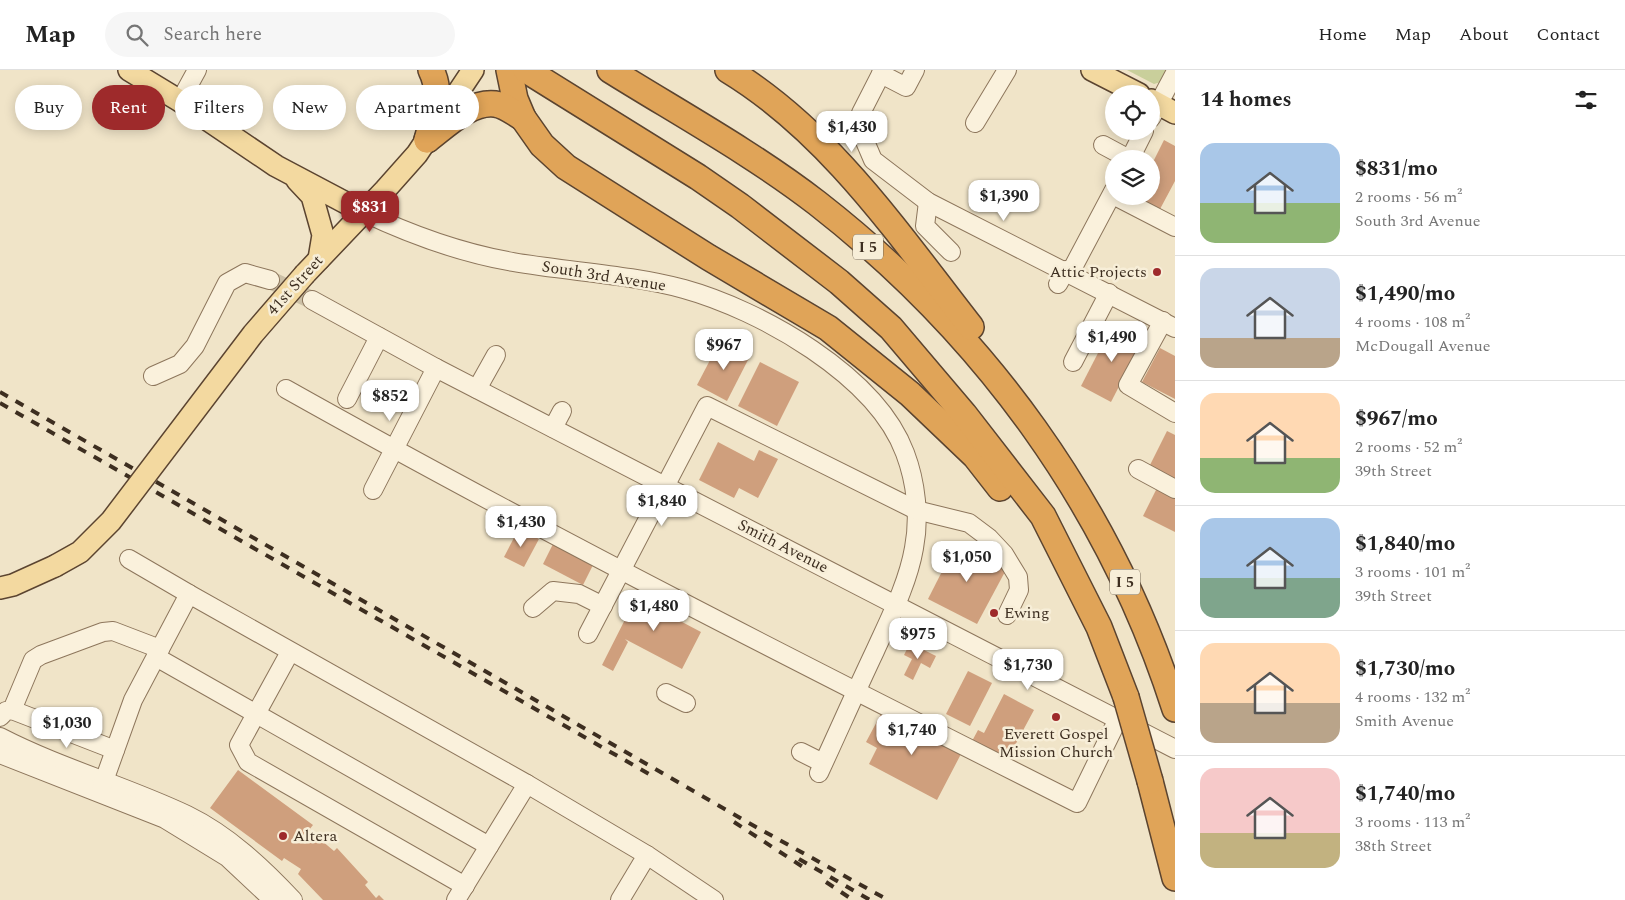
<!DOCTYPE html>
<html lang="en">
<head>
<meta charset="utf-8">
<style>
  :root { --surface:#fff; --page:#f6f6f6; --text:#222; --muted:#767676; --line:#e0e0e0; --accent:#9e2a2b }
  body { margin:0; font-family:Spectral,serif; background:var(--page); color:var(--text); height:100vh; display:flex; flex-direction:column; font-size:19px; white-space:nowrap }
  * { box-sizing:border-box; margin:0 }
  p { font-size:16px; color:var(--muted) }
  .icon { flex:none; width:28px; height:28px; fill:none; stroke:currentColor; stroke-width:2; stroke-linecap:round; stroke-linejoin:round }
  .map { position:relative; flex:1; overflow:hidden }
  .details { display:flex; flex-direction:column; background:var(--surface); width:450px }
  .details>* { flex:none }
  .banner { position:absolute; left:15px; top:15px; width:475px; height:45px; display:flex; gap:10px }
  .controls { position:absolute; left:1105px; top:15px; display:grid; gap:10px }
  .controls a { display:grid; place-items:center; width:55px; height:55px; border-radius:50%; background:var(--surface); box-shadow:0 2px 12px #0003; font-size:25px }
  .price { position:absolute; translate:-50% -42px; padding:0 11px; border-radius:10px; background:#fff; color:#222; font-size:16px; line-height:32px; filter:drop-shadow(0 1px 2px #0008) }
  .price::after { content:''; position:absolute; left:50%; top:30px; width:15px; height:11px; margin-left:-8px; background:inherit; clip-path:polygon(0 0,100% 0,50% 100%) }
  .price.selected { background:var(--accent); color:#fff }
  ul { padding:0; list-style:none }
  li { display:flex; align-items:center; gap:15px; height:125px; padding:0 25px }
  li+li { border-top:1px solid var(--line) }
  li span { display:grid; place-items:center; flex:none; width:140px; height:100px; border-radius:15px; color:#555 }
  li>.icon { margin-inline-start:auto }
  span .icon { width:60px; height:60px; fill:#fffc; stroke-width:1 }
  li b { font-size:21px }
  h2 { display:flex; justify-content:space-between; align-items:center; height:60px; padding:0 25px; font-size:21px }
  .pill { padding:0 18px; border-radius:22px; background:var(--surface); box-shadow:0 2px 12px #0003; font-size:18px; line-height:45px }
  .pill.selected { background:var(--accent); color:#fff }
  header { display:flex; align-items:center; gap:30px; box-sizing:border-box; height:70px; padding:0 25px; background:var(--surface); border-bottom:1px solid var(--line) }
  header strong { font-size:24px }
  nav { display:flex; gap:28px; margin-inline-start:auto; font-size:18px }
  .search { width:350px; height:45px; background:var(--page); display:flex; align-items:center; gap:12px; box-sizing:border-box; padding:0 18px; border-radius:28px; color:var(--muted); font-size:19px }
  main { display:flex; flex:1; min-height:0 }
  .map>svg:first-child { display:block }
  .pitch { fill:#c9cf9b }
  .building { fill:#cf9f7d }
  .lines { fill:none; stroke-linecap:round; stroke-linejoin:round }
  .minor-tunnel { stroke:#ccc0a6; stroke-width:18; stroke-dasharray:18 9; stroke-linecap:butt }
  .minor-casing { stroke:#8d765c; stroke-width:20 }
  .major-casing { stroke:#5b4430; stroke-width:24 }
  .highway-casing { stroke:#5b4430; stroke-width:28 }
  .minor { stroke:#faf1dc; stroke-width:18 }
  .major { stroke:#f3d9a0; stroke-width:21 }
  .highway { stroke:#e0a458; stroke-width:25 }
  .rail { stroke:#3d2e20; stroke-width:4; stroke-dasharray:9 9; stroke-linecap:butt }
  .major-bridge-casing { stroke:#5b4430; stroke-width:24; stroke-linecap:butt }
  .highway-bridge-casing { stroke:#5b4430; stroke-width:28; stroke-linecap:butt }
  .major-bridge { stroke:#f3d9a0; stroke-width:21 }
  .highway-bridge { stroke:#e0a458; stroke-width:25 }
  .poi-dot { fill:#9e2a2b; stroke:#f7eed8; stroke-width:2 }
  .labels { text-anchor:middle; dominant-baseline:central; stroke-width:5; stroke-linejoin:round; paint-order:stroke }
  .shield { fill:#f7eed8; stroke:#756857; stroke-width:1 }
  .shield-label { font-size:15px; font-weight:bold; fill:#3d2e20 }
  .poi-label { font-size:16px; fill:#3d2e20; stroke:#f7eed8; text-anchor:start }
  .street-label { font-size:16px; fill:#3d2e20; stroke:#f7eed8 }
</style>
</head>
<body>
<header>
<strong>Map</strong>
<div class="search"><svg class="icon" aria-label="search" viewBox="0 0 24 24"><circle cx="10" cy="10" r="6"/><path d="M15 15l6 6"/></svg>Search here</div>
<nav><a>Home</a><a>Map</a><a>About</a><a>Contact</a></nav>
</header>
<main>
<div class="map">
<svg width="1175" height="830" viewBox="0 0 1175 830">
  <rect width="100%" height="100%" fill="#f0e4c8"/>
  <path class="pitch" d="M1127,0H1169L1161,12L1154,14Z"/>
  <g class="building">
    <path d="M1164,70L1175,76V111L1159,141L1134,129L1136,126H1151V96Z"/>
    <path d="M1113,254L1143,270L1111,332L1081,316Z"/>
    <path d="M720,271L750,286L727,331L697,315Z"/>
    <path d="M1160,278L1175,286V329L1142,312Z"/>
    <path d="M760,292L799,312L777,356L738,336Z"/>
    <path d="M1167,361L1175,365V410L1149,397Z"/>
    <path d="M718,372L754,391L759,380L778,389L758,428L739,418L734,428L699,410Z"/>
    <path d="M1158,416L1175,425V462L1143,446Z"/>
    <path d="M519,458L539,469L524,497L504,487Z"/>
    <path d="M554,472L594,493L583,515L543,494Z"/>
    <path d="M957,472L1007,498L977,554L928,529Z"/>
    <path d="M642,516L671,532L665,543L701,562L682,599L625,569L628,572L613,601L602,595Z"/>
    <path d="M910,573L936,586L930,598L921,593L913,610L904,605L912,589L904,585Z"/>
    <path d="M968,601L992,613L970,656L946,644Z"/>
    <path d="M1004,624L1034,640L1006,692L971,673L978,660L984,663Z"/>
    <path d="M882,642L961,684L937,730L869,694L877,678L866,672Z"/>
    <path d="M238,700L313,755L309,760L334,781L337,778L368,812L365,815L376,828L379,825L384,830H323L298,804L301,799L284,788L282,791L210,738Z"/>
  </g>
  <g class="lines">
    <path class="minor-tunnel" d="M270,210L312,230"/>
    <defs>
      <g id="minor">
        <path d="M883,0L861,43L864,69L873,90L928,132L1175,258"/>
        <path d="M881,4L906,17L915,0"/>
        <path d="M180,31L197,0"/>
        <path d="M1151,48L1175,3"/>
        <path d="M975,53L1007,0"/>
        <path d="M1103,75L1129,89"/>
        <path d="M1130,89L1144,61"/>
        <path d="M1115,126L1175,157"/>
        <path d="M928,132L925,156L951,182"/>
        <path d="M363,142C411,165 462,183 513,192C570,202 628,204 684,219C760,240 876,305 905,383C916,412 920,447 914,478C908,513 890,548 875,581C856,621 838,662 819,703"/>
        <path d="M1070,203L1114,120"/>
        <path d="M1058,214L1066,200"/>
        <path d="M312,230L436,298L1175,679"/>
        <path d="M1163,251L1128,315L1175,343"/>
        <path d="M1073,292L1109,223"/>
        <path d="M153,306L180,294L195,276L227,213L245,203L270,210"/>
        <path d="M286,319C546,465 811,599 1077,733L1118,649"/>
        <path d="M477,319L496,285"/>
        <path d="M347,329L379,267"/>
        <path d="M553,358L562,341"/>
        <path d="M1138,399L1175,419"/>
        <path d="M373,420L436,298"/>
        <path d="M129,489L189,524"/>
        <path d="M533,538L553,521L579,524L603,536"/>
        <path d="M588,564L707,336L916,440L969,453L989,468L1004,484L1018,507L1019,520L1007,545"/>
        <path d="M290,582L239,675L248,692L465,816"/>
        <path d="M156,587L489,776"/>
        <path d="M666,623L686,633"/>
        <path d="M12,640L115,680"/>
        <path d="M0,647L6,641L12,640L33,590L41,585L103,562L113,561L160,579"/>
        <path d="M0,667C60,698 126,716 187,745C228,765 262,797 293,830"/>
        <path d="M801,682L823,693"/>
        <path d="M0,684L165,749L227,787L273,830"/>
        <path d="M527,714L647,785L620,830"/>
        <path d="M100,722L133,630L189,524L527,714L456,830"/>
        <path d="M647,785L714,830"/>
      </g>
      <g id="major">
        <path d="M129,0L180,31L276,96L363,142"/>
        <path d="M1092,0L1139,24"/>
        <path d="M1151,30L1175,43"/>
        <path d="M297,110L312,126L323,165L319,189"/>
        <path d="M305,204L385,120L417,84L473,0"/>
        <path d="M0,518L13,515L55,496"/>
      </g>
      <g id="highway">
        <path d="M509,0L515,29L523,48L542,75L566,97L708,187L828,258L910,324L975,386L1000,418"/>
        <path d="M526,0L698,107L740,136L839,212L891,258L964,344L1043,446L1099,557L1126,627"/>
        <path d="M610,0C679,43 752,83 817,133C985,264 1110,436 1175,639"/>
        <path d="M728,0C830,62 899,165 971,257"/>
        <path d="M427,70C446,56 470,31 495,34C505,35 514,43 523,48"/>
        <path d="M427,70C433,47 443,23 431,0"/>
        <path d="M1150,711L1175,808"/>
      </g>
    </defs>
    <use href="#minor" class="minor-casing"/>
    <use href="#major" class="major-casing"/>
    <use href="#highway" class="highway-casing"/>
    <use href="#minor" class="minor"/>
    <use href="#major" class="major"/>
    <use href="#highway" class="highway"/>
    <g class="rail">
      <path d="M0,322L756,757L888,830"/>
      <path d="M0,333L656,708"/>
      <path d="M734,752L803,797"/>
      <path d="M799,789L870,830"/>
      <path d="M826,812L853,830"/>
    </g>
    <defs>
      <path id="major-bridge" d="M55,496L80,482L111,451L253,264L305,204"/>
      <path id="highway-bridge" d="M1126,627L1150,711"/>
    </defs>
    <use href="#major-bridge" class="major-bridge-casing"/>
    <use href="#highway-bridge" class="highway-bridge-casing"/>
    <use href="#major-bridge" class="major-bridge"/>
    <use href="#highway-bridge" class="highway-bridge"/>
  </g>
  <g class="poi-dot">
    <circle cx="1157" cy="202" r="5"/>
    <circle cx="994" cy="543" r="5"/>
    <circle cx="1056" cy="647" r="5"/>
    <circle cx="283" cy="766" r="5"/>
  </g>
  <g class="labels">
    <g class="shield">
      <rect x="853" y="164.5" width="30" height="25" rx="4"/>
      <rect x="1110" y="499.5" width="30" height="25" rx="4"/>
    </g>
    <g class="shield-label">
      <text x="868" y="177">I 5</text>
      <text x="1125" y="512">I 5</text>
    </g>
    <g class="poi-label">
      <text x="1147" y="202" text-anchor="end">Attic Projects</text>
      <text x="1004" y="543">Ewing</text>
      <text x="1056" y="664" text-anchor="middle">Everett Gospel<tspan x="1056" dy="18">Mission Church</tspan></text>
      <text x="293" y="766">Altera</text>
    </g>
    <g class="street-label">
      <text transform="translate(604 206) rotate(9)">South 3rd Avenue</text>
      <text transform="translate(295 215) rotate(-48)">41st Street</text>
      <text transform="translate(783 476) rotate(27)">Smith Avenue</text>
    </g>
  </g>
</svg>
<div class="controls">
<a><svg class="icon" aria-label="locate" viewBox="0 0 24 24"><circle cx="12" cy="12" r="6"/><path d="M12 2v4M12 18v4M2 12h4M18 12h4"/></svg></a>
<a><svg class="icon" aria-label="layers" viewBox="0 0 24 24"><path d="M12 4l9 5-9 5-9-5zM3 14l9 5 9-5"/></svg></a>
</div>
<b class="price" style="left:852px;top:83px">$1,430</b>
<b class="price" style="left:1004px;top:152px">$1,390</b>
<b class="price selected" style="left:370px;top:163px">$831</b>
<b class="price" style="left:1112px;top:293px">$1,490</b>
<b class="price" style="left:724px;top:301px">$967</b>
<b class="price" style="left:390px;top:352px">$852</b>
<b class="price" style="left:662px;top:457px">$1,840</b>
<b class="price" style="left:521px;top:478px">$1,430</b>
<b class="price" style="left:967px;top:513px">$1,050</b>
<b class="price" style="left:654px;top:562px">$1,480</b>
<b class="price" style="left:918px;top:590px">$975</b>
<b class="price" style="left:1028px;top:621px">$1,730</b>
<b class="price" style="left:67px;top:679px">$1,030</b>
<b class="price" style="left:912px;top:686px">$1,740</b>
<div class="banner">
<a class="pill">Buy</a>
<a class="pill selected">Rent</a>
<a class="pill">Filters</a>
<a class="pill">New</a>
<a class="pill">Apartment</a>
</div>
</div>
<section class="details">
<h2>14 homes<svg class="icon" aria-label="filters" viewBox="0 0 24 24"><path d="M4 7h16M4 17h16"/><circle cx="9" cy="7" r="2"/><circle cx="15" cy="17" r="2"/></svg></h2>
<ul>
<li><span style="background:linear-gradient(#a9c7e8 60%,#8fb573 0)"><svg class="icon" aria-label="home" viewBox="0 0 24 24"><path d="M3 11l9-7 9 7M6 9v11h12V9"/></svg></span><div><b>$831/mo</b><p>2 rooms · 56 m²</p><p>South 3rd Avenue</p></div></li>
<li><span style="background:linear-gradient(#c9d6e8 70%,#b9a48a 0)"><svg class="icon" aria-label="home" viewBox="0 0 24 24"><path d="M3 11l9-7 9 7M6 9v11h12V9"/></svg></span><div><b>$1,490/mo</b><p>4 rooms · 108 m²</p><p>McDougall Avenue</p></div></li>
<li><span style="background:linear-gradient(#ffd9b3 65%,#8fb573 0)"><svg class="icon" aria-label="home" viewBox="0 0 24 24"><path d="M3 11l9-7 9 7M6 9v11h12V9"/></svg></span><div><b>$967/mo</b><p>2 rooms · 52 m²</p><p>39th Street</p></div></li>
<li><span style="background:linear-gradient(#a9c7e8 60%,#7fa58c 0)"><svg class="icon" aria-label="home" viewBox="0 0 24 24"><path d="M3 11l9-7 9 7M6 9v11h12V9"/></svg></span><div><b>$1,840/mo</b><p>3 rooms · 101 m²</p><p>39th Street</p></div></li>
<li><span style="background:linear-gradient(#ffd9b3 60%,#b9a48a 0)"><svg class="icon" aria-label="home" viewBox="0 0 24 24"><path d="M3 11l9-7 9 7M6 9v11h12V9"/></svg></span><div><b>$1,730/mo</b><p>4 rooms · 132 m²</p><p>Smith Avenue</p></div></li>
<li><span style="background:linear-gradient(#f6c9c9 65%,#c2b280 0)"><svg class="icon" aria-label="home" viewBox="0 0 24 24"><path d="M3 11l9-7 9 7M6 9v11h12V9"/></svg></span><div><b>$1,740/mo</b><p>3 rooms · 113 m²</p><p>38th Street</p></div></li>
</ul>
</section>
</main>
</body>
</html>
